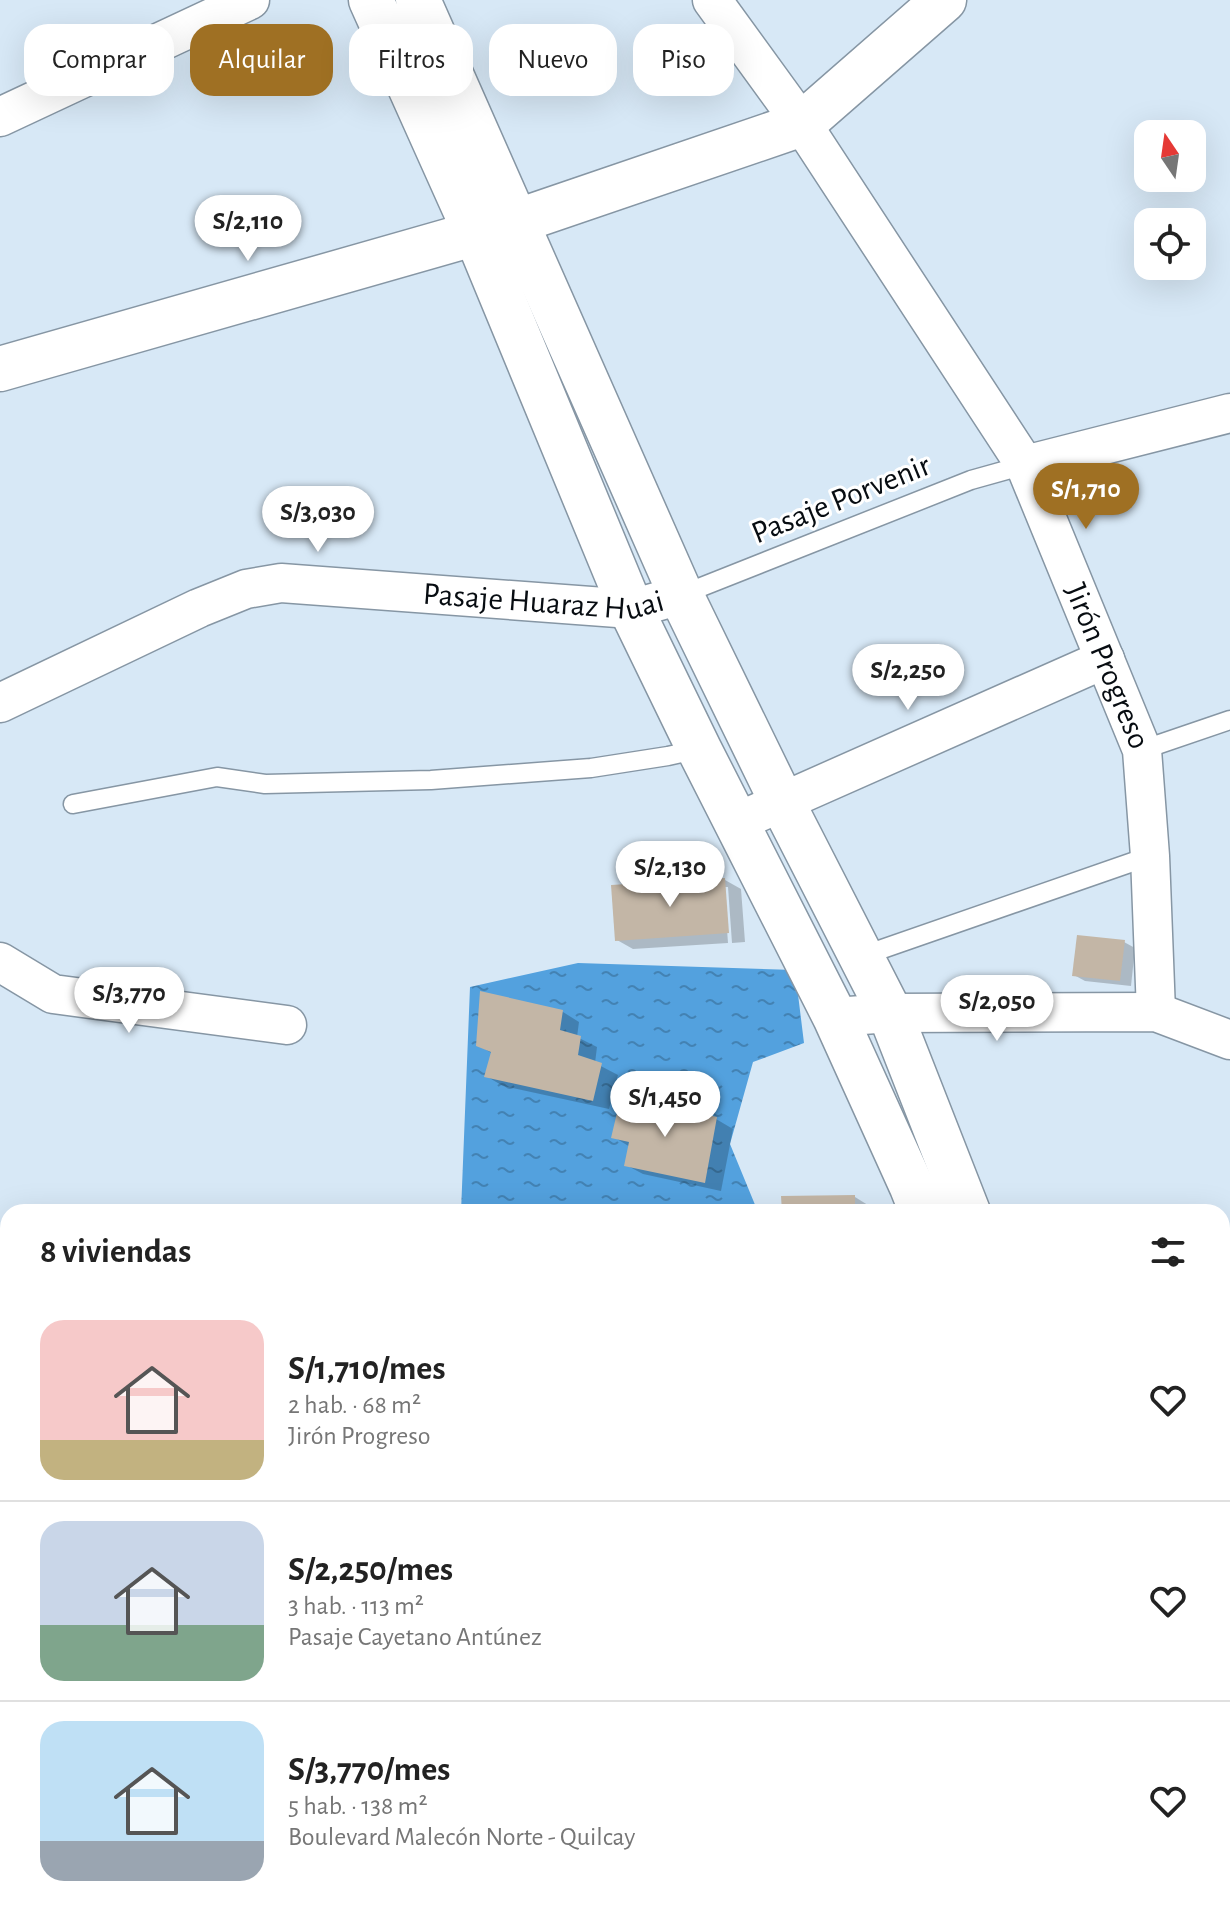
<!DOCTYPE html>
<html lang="es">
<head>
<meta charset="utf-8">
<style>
  :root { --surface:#fff; --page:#f2f2f2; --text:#222; --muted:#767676; --line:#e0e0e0; --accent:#9f7023 }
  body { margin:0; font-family:"Alegreya Sans",sans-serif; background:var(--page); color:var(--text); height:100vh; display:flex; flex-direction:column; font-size:30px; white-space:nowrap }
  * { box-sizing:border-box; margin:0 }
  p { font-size:26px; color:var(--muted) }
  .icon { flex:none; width:44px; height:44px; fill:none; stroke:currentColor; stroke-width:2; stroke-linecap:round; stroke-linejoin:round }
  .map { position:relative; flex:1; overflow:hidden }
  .details { position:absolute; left:0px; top:1204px; width:1230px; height:714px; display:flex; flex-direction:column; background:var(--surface); border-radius:24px 24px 0 0; box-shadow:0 8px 32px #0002 }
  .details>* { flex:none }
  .banner { position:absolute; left:24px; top:24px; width:800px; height:72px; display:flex; gap:16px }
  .needle { width:52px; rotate:347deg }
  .controls { position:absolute; left:1134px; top:120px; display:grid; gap:16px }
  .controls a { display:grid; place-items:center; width:72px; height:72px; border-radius:16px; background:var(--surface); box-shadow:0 8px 32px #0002; font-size:40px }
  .price { position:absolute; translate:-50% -68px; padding:0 18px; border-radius:28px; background:#fff; color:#222; font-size:26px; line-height:52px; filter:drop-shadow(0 2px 4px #0008) }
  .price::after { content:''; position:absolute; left:50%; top:48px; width:24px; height:18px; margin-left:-12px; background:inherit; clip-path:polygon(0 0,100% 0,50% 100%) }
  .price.current { background:var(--accent); color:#fff }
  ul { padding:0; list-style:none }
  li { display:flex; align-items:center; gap:24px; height:200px; padding:0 40px }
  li+li { border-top:2px solid var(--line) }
  li span { display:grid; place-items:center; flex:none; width:224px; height:160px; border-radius:24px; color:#555 }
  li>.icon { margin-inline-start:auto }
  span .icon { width:96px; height:96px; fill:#fffc; stroke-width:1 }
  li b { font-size:34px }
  h2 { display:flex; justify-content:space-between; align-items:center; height:96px; padding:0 40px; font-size:34px }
  .pill { padding:0 28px; border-radius:24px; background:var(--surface); box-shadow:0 8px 32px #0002; font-size:28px; line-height:72px }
  .pill.current { background:var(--accent); color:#fff }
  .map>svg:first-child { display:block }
  .water { fill:url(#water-ripples) }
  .shadow { fill:#0003 }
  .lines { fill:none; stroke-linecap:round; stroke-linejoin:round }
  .river { stroke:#53a1de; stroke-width:60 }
  .building { fill:#c3b6a6 }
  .lane-casing { stroke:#8696a4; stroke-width:21 }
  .street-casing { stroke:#8696a4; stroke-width:41 }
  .secondary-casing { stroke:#8696a4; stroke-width:47 }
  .primary-casing { stroke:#8696a4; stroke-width:47 }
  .lane { stroke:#fff; stroke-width:18 }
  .street { stroke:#fff; stroke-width:38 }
  .secondary { stroke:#fff; stroke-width:44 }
  .primary { stroke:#fff; stroke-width:44 }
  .labels { text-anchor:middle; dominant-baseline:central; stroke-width:6; stroke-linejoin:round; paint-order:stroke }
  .street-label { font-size:32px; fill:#070c11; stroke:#fff }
</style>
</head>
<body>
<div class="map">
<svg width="1230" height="1917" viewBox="0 0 1230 1917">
  <defs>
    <pattern id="water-ripples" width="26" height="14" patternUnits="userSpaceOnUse" patternTransform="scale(2)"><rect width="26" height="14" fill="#53a1de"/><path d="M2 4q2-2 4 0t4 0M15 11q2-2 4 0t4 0" fill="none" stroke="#4382b3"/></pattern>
  </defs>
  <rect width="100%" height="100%" fill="#d7e8f6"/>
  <path class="water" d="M578,963L795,970L804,1043L753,1062L730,1144L758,1212H461L470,987Z"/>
  <g class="shadow">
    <path d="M725,880L741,889L745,942L732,943L728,887H724L728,943L633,949L617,940Z"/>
    <path d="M1124,942L1135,948L1131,986L1085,981L1074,975Z"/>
    <path d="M563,1012L579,1022L577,1037L597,1047L595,1063L618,1075L609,1109L503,1086L486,1076L493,1054L478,1045Z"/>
    <path d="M716,1119L733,1129L721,1191L643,1174L626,1165L630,1147L614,1137Z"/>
    <path d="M855,1197L871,1207V1212H784Z"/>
  </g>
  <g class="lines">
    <g class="river">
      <path d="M0,1380L8,1382"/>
      <path d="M1222,1709L1230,1710"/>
    </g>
  </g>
  <g class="building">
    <path d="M725,878L729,933L615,941L611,885Z"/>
    <path d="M1077,935L1125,940L1120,981L1072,976Z"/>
    <path d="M480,991L563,1010L560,1030L581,1036L578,1055L602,1063L593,1101L484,1077L491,1052L476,1046Z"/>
    <path d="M621,1096L717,1117L705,1183L624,1166L629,1142L611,1138Z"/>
    <path d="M855,1195V1212H782L781,1196Z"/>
  </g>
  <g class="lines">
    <defs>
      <g id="lane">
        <path d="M681,595L971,480L1025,465"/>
        <path d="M1142,750L1230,720"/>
        <path d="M73,804L217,777L265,784L431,780L591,768L668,756L699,749"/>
        <path d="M862,956L1150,856"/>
        <path d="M0,1750H8"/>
      </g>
      <g id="street">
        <path id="s1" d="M712,0L802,124L1025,465L1142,750L1150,856L1156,1012"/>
        <path d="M0,117L250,0"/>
        <path d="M1025,465L1230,413"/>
        <path id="s2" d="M0,703L199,608L246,589L281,583L631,609L681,595"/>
        <path d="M737,822L1105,659"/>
        <path d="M0,962L53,994L287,1025"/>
        <path d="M835,1017L890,1013L1156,1012L1230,1040"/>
        <path d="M0,1272L8,1275"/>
        <path d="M0,1475L8,1478"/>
        <path d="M1222,1608L1230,1609"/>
        <path d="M316,1910L317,1917"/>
      </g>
      <path id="secondary" d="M0,369L515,222L802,124L944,0"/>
      <g id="primary">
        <path d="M371,0L476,234L631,609L699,749L835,1017L912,1187L922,1212"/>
        <path d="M418,0L681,595L782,802L890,1013L968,1212"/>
        <path d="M1222,1802L1230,1803"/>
        <path d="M1135,1910L1137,1917"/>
        <path d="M1186,1910L1187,1917"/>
      </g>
    </defs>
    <use href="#lane" class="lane-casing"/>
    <use href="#street" class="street-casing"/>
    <use href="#secondary" class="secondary-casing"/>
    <use href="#primary" class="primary-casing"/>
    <use href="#lane" class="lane"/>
    <use href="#street" class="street"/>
    <use href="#secondary" class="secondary"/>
    <use href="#primary" class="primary"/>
  </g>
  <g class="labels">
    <g class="street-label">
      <text transform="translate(841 499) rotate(-22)">Pasaje Porvenir</text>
      <text stroke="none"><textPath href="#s2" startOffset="570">Pasaje Huaraz Huai</textPath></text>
      <text stroke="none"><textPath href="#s1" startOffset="778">Jirón Progreso</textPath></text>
    </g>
  </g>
</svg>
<div class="controls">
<a><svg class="needle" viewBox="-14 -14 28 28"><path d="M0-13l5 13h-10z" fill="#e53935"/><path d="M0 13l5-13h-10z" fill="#767676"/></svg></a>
<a><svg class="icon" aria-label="locate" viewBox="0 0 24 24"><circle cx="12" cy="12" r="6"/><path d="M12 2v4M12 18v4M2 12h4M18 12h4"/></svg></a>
</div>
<b class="price" style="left:248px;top:263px">S/2,110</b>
<b class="price current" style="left:1086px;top:531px">S/1,710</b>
<b class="price" style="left:318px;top:554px">S/3,030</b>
<b class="price" style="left:908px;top:712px">S/2,250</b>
<b class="price" style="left:670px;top:909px">S/2,130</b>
<b class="price" style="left:129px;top:1035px">S/3,770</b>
<b class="price" style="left:997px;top:1043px">S/2,050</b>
<b class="price" style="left:665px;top:1139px">S/1,450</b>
<div class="banner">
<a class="pill">Comprar</a>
<a class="pill current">Alquilar</a>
<a class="pill">Filtros</a>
<a class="pill">Nuevo</a>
<a class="pill">Piso</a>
</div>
<section class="details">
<h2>8 viviendas<svg class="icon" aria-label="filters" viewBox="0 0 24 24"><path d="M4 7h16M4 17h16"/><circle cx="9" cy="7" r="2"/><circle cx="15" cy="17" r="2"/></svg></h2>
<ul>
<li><span style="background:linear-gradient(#f6c9c9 75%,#c2b280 0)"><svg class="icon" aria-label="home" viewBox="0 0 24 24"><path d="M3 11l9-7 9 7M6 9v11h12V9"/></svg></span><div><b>S/1,710/mes</b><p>2 hab. · 68 m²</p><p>Jirón Progreso</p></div><svg class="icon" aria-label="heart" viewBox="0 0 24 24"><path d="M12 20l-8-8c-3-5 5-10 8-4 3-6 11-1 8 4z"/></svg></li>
<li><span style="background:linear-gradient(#c9d6e8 65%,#7fa58c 0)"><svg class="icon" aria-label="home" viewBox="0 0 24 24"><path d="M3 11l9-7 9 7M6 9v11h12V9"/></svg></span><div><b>S/2,250/mes</b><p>3 hab. · 113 m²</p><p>Pasaje Cayetano Antúnez</p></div><svg class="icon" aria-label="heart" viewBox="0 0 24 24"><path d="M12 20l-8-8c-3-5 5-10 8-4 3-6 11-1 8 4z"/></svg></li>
<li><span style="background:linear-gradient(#bfe0f5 75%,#9aa5b1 0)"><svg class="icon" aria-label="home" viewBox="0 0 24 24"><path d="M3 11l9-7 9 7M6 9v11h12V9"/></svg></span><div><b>S/3,770/mes</b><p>5 hab. · 138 m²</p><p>Boulevard Malecón Norte - Quilcay</p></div><svg class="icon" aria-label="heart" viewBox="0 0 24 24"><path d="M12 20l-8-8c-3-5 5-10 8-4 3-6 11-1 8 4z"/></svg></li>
</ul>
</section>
</div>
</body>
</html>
